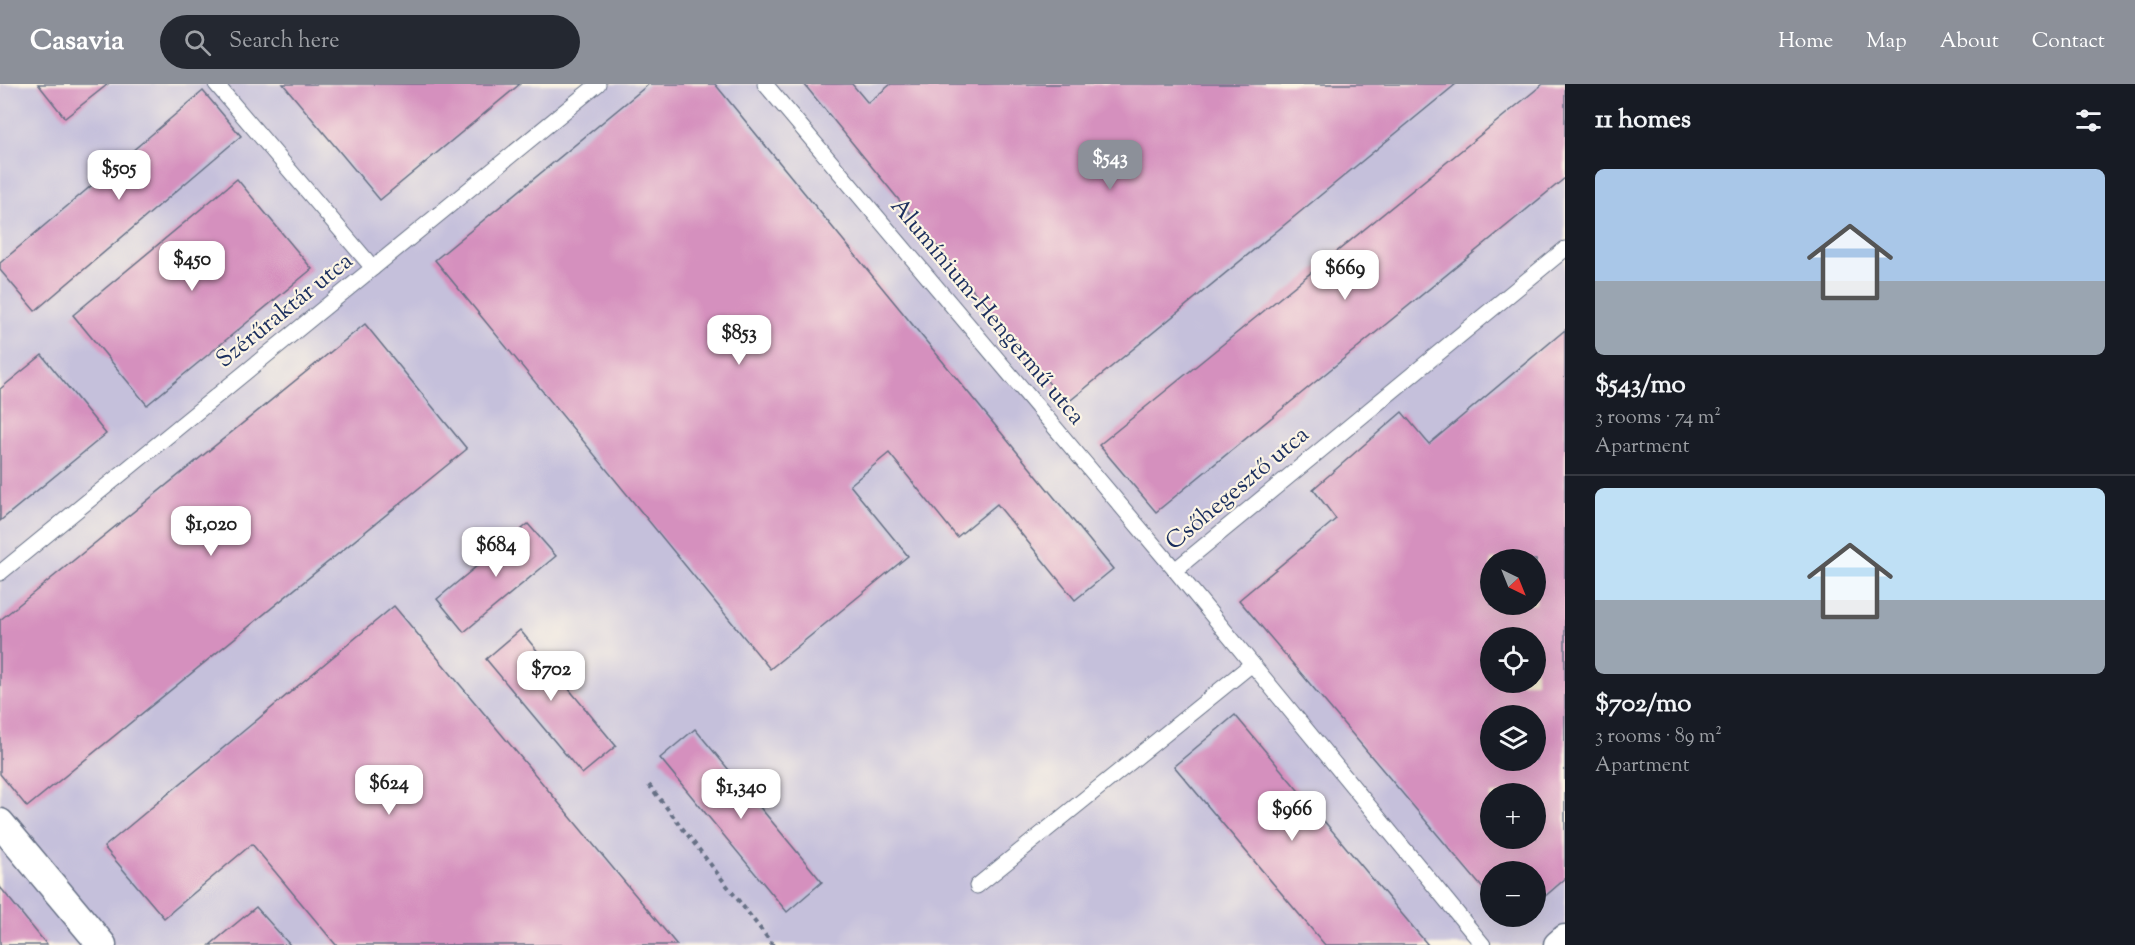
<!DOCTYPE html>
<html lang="en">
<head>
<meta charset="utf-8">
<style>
  :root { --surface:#171b24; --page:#242831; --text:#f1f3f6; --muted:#9ea1a6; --line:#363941; --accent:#8c9099 }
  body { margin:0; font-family:"Sorts Mill Goudy",serif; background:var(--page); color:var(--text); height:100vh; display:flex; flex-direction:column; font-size:22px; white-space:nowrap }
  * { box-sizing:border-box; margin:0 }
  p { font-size:20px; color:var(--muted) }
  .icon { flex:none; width:33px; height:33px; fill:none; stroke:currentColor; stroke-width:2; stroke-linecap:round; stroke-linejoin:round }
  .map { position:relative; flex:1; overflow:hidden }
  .sheet { display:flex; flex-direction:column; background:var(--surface); width:570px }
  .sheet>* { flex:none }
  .needle { width:39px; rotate:137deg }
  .controls { position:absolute; left:1480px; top:465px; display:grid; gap:12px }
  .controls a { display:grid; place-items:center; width:66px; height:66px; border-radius:50%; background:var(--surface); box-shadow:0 6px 24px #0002; font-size:30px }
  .price { position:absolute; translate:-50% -51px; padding:0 14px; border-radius:12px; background:#fff; color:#222; font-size:20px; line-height:39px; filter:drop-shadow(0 2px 3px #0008) }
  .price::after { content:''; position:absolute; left:50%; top:36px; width:18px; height:14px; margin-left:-9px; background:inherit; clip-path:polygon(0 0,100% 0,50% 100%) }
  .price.on { background:var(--accent); color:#fff }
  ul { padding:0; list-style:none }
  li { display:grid; align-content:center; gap:12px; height:318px; padding:0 30px }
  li+li { border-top:2px solid var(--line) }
  li span { display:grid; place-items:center; height:186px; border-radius:9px; color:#555 }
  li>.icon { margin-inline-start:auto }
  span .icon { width:108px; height:108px; fill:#fffc; stroke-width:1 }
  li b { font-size:26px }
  h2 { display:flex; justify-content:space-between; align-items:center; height:72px; padding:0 30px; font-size:26px }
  header { display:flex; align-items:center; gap:36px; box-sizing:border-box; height:84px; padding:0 30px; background:var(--accent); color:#fff }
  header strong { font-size:28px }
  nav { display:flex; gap:33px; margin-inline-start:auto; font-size:21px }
  .search { width:420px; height:54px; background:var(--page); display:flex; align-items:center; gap:15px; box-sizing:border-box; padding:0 21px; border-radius:33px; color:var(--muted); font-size:22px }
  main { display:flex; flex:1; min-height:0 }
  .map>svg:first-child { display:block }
  .industrial { fill:#c5c0db; fill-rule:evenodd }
  .building { fill:#d590be; fill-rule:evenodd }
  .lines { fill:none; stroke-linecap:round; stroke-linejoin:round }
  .service-casing { stroke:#667085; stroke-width:17 }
  .minor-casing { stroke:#667085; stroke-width:31 }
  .path { stroke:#667085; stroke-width:4; stroke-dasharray:4.5 4.5; stroke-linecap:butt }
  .service { stroke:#fff; stroke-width:15 }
  .minor { stroke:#fff; stroke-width:28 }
  .labels { text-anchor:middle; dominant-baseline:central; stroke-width:4.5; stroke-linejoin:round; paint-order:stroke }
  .street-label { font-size:24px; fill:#1b2f5e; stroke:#fcf5e5 }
</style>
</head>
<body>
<header>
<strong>Casavia</strong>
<div class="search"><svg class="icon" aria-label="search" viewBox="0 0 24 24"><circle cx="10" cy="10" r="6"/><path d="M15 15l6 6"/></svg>Search here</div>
<nav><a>Home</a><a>Map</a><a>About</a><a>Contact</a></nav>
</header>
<main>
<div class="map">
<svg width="1565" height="861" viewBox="0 0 1565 861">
  <rect width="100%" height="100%" fill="#fcf5e5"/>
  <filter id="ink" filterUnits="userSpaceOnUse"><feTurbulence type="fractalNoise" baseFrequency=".0167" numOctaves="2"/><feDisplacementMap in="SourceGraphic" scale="12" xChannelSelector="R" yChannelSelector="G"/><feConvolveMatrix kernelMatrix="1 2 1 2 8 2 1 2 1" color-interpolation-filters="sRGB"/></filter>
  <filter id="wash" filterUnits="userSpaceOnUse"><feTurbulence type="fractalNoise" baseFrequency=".008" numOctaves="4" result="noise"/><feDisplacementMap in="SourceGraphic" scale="24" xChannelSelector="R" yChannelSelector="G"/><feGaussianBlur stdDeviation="1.35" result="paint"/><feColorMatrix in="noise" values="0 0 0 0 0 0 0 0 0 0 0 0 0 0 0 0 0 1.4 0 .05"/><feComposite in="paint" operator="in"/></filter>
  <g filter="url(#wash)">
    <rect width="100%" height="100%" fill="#f1e9ce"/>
    <path class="industrial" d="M0,0H1565V861H0ZM1491,476H1536V520H1491ZM1491,554H1536V598H1491ZM1491,632H1536V676H1491ZM1491,710H1536V754H1491ZM1491,788H1536V832H1491Z"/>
    <g id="blocks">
      <g class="building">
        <path d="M38,0H108L65,34Z"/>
        <path d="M283,0H520L380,116Z"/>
        <path d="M649,0H715L1113,485L1075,516L997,420L957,453L889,369L850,401L908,472L770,585L435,176Z"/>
        <path d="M804,0H852L868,19L891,0H1456L1066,320Z"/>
        <path d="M1543,0H1565V94L1156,428L1099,361Z"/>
        <path d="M203,7L241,52L35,227L0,186V179Z"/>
        <path d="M237,95L312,185L147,321L73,231Z"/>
        <path d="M365,240L467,365L27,723L0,690V536Z"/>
        <path d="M1565,246V795L1536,820V788H1491V814L1239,516L1336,435L1313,405L1402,328L1429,360ZM1491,476H1536V520H1491ZM1491,554H1536V598H1491ZM1491,632H1536V676H1491ZM1491,710H1536V754H1491Z"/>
        <path d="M42,271L106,350L0,437V305Z"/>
        <path d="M528,440L556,472L464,548L437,515Z"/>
        <path d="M394,522L508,658L677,861H336L252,760L164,834L104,763Z"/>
        <path d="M520,546L616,662L582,690L486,575Z"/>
        <path d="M1235,631L1428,861H1325L1174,682Z"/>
        <path d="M695,645L822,798L787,828L660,674Z"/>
        <path d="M0,803L47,861H0Z"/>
        <path d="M256,823L290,861H210Z"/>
      </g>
    </g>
  </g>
  <g filter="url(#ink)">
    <use href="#blocks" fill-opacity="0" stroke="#667085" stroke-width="1.5"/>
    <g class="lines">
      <defs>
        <g id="service">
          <path d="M216,0L373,184"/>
          <path d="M765,0L1175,486"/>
          <path d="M0,489L598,0"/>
          <path d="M977,802L1252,580"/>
          <path d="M1483,861L1175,486L1565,165"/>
        </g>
        <g id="minor">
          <path d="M0,739L102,861"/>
          <path d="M1558,861L1565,855"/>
        </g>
      </defs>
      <use href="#service" class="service-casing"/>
      <use href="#minor" class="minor-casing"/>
      <path class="path" d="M649,701L773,861"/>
      <use href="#service" class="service"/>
      <use href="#minor" class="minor"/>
    </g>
  </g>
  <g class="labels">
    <g class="street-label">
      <text transform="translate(285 227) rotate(-39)">Szérűraktár utca</text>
      <text transform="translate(987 228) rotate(50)">Alumínium-Hengermű utca</text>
      <text transform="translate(1238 405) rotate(-40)">Csőhegesztő utca</text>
    </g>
  </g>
</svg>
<div class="controls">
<a><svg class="needle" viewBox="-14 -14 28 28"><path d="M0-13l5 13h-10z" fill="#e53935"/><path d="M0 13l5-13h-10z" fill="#9ea1a6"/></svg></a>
<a><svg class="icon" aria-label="locate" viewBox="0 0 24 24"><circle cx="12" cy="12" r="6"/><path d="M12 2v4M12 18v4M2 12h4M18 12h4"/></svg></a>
<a><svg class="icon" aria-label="layers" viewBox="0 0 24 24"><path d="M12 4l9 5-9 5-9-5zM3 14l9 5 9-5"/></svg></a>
<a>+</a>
<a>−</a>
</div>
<b class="price on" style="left:1110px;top:107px">$543</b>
<b class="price" style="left:119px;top:117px">$505</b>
<b class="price" style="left:192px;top:208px">$450</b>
<b class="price" style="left:1345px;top:217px">$669</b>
<b class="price" style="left:739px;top:282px">$853</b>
<b class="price" style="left:211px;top:473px">$1,020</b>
<b class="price" style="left:496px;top:494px">$684</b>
<b class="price" style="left:551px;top:618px">$702</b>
<b class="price" style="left:389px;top:732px">$624</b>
<b class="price" style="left:741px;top:736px">$1,340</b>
<b class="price" style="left:1292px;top:758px">$966</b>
</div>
<section class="sheet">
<h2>11 homes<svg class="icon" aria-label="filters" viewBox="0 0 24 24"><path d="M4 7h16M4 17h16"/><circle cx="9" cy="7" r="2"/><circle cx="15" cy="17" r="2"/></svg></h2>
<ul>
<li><span style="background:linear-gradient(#a9c7e8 60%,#9aa5b1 0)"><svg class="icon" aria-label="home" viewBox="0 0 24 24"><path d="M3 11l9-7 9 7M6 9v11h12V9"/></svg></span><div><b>$543/mo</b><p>3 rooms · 74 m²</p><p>Apartment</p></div></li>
<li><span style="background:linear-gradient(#bfe0f5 60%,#9aa5b1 0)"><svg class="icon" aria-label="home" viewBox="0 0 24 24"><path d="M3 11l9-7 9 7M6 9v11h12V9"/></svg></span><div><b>$702/mo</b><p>3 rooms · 89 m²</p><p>Apartment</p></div></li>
</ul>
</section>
</main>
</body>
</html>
